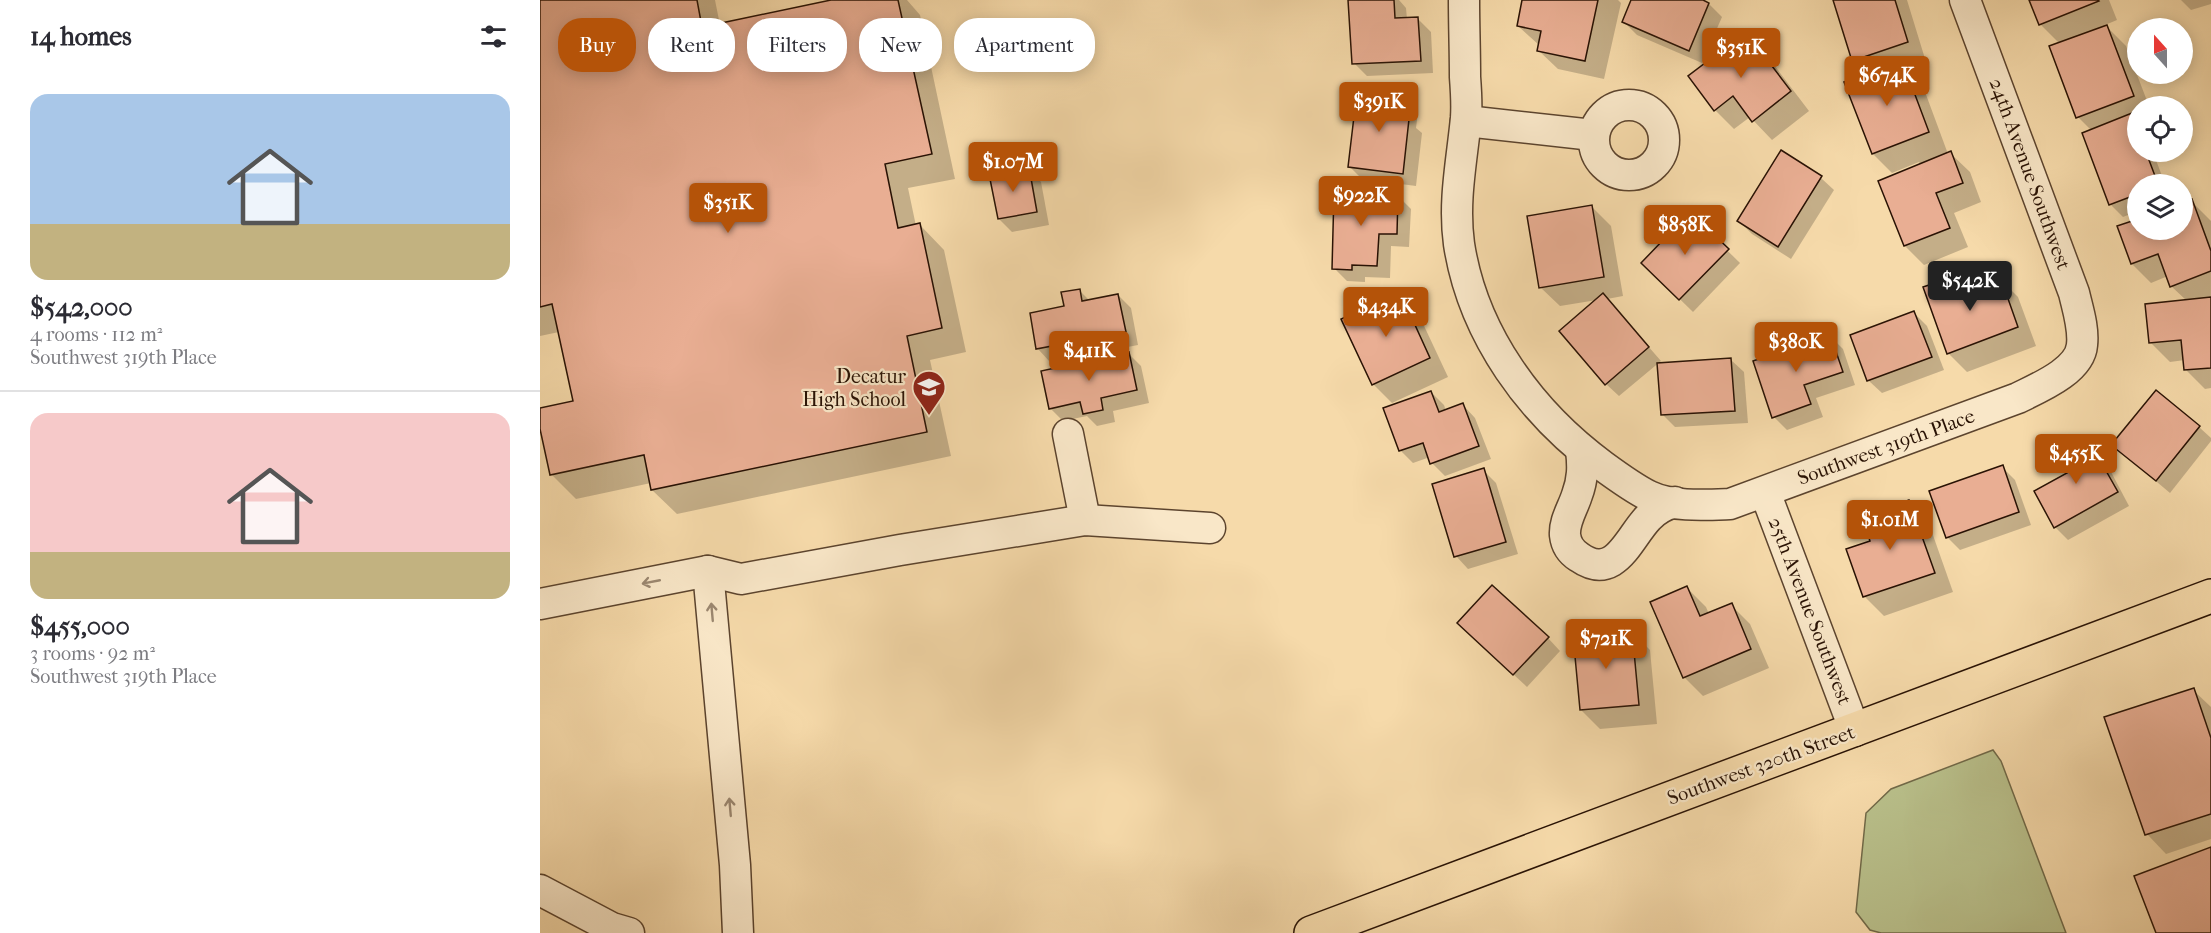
<!DOCTYPE html>
<html lang="en">
<head>
<meta charset="utf-8">
<style>
  :root { --surface:#fff; --page:#f7f7f7; --text:#2b2b33; --muted:#7c7c81; --line:#e1e1e2; --accent:#b45309 }
  body { margin:0; font-family:"IM FELL French Canon",serif; background:var(--page); color:var(--text); height:100vh; display:flex; flex-direction:column; font-size:22px; white-space:nowrap }
  * { box-sizing:border-box; margin:0 }
  p { font-size:20px; color:var(--muted) }
  .icon { flex:none; width:33px; height:33px; fill:none; stroke:currentColor; stroke-width:2; stroke-linecap:round; stroke-linejoin:round }
  .map { position:relative; flex:1; overflow:hidden }
  .details { display:flex; flex-direction:column; background:var(--surface); width:540px }
  .details>* { flex:none }
  .guide { position:absolute; left:18px; top:18px; width:570px; height:54px; display:flex; gap:12px }
  .needle { width:39px; rotate:339deg }
  .buttons { position:absolute; left:1587px; top:18px; display:grid; gap:12px }
  .buttons a { display:grid; place-items:center; width:66px; height:66px; border-radius:50%; background:var(--surface); box-shadow:0 3px 15px #0003; font-size:30px }
  .price { position:absolute; translate:-50% -51px; padding:0 14px; border-radius:6px; background:var(--accent); color:#fff; font-size:20px; line-height:39px; filter:drop-shadow(0 2px 3px #0008) }
  .price::after { content:''; position:absolute; left:50%; top:36px; width:18px; height:14px; margin-left:-9px; background:inherit; clip-path:polygon(0 0,100% 0,50% 100%) }
  .price.selected { background:#222; color:#fff }
  ul { padding:0; list-style:none }
  li { display:grid; align-content:center; gap:12px; height:318px; padding:0 30px }
  li+li { border-top:2px solid var(--line) }
  li span { display:grid; place-items:center; height:186px; border-radius:18px; color:#555 }
  li>.icon { margin-inline-start:auto }
  span .icon { width:108px; height:108px; fill:#fffc; stroke-width:1 }
  li b { font-size:26px }
  h2 { display:flex; justify-content:space-between; align-items:center; height:72px; padding:0 30px; font-size:26px }
  .pill { padding:0 21px; border-radius:24px; background:var(--surface); box-shadow:0 3px 15px #0003; font-size:21px; line-height:54px }
  .pill.selected { background:var(--accent); color:#fff }
  main { display:flex; flex:1; min-height:0 }
  .map>svg:first-child { display:block }
  .green { fill:#b9c08b; stroke:#716948; stroke-width:1.5 }
  .shadow { fill:#0003 }
  .building { fill:#e9ae93; stroke:#291204; stroke-width:1.5 }
  .lines { fill:none; stroke-linecap:round; stroke-linejoin:round }
  .minor-casing { stroke:#5c442e; stroke-width:33 }
  .major-casing { stroke:#291204; stroke-width:36 }
  .minor { stroke:#f9e7c8; stroke-width:30 }
  .major { stroke:#f6daaa; stroke-width:33 }
  .oneway { stroke:#9b8770 }
  .labels { text-anchor:middle; dominant-baseline:central; stroke-width:4.5; stroke-linejoin:round; paint-order:stroke }
  .street-label { font-size:20px; fill:#291204; stroke:#f9e7c8 }
  .poi-label { font-size:20px; fill:#291204; stroke:#f9e7c8; text-anchor:end }
</style>
</head>
<body>
<main>
<section class="details">
<h2>14 homes<svg class="icon" aria-label="filters" viewBox="0 0 24 24"><path d="M4 7h16M4 17h16"/><circle cx="9" cy="7" r="2"/><circle cx="15" cy="17" r="2"/></svg></h2>
<ul>
<li><span style="background:linear-gradient(#a9c7e8 70%,#c2b280 0)"><svg class="icon" aria-label="home" viewBox="0 0 24 24"><path d="M3 11l9-7 9 7M6 9v11h12V9"/></svg></span><div><b>$542,000</b><p>4 rooms · 112 m²</p><p>Southwest 319th Place</p></div></li>
<li><span style="background:linear-gradient(#f6c9c9 75%,#c2b280 0)"><svg class="icon" aria-label="home" viewBox="0 0 24 24"><path d="M3 11l9-7 9 7M6 9v11h12V9"/></svg></span><div><b>$455,000</b><p>3 rooms · 92 m²</p><p>Southwest 319th Place</p></div></li>
</ul>
</section>
<div class="map">
<svg width="1671" height="933" viewBox="0 0 1671 933">
  <rect width="100%" height="100%" fill="#f6daaa"/>
  <filter id="stains"><feTurbulence type="fractalNoise" baseFrequency=".00333" numOctaves="4"/><feColorMatrix values="0 0 0 0 .2 0 0 0 0 .09 0 0 0 0 .02 0 0 0 .5 -.17"/></filter>
  <radialGradient id="worn" r=".72"><stop offset=".6" stop-color="#630" stop-opacity="0"/><stop offset="1" stop-color="#630" stop-opacity=".3"/></radialGradient>
  <path class="green" d="M1453,750L1461,761L1526,933H1341L1330,930L1316,912L1326,813L1351,789Z"/>
  <g class="shadow">
    <path d="M0,0H175L180,25L298,0H367L380,15L415,179L368,188L376,226L380,225L404,250L426,352L390,360L411,456L137,514L112,490L111,483L36,499L11,474L0,421V409L35,402L19,332L0,336Z"/>
    <path d="M810,0H859L866,8L867,19H878L891,32L893,73L827,76L814,63Z"/>
    <path d="M984,0H1078L1081,3L1064,79L1018,69L998,50L999,45L978,26Z"/>
    <path d="M1093,0H1159L1169,4L1182,17L1162,63L1097,35L1084,22Z"/>
    <path d="M1294,0H1367L1386,62L1368,67L1381,81L1408,154L1410,153L1430,172L1441,202L1414,213L1428,247L1384,265L1365,246L1380,165L1379,162L1352,173L1333,154L1306,83L1328,74L1314,60Z"/>
    <path d="M1491,0H1569L1577,20L1565,25L1586,46L1609,106H1598V152H1613L1625,184H1598V211L1583,217L1570,204L1551,130L1538,117L1520,44L1500,24Z"/>
    <path d="M1641,0H1671V4L1651,10Z"/>
    <path d="M1206,34L1225,53L1269,111L1232,140L1210,117L1194,129L1175,110L1150,76Z"/>
    <path d="M865,99L878,112L876,128L882,133L876,186L822,179L809,166Z"/>
    <path d="M488,169L501,182L509,225L472,232L459,219Z"/>
    <path d="M1281,178L1294,190L1251,259L1212,234L1199,221Z"/>
    <path d="M858,196L871,209L869,247L851,246L850,278L825,277V282L807,281L794,268Z"/>
    <path d="M1651,201L1671,221V388L1665,389L1646,370L1645,360L1630,362L1611,343L1647,301L1631,286L1628,276L1611,283L1592,264L1598,230H1642Z"/>
    <path d="M1052,207L1071,226L1083,296L1067,299L1121,361L1079,396L1066,384L1057,300L1020,306L1000,287Z"/>
    <path d="M1150,214L1200,263L1153,312L1103,263Z"/>
    <path d="M1413,278L1425,291L1459,278L1478,297L1496,346L1427,372L1408,353Z"/>
    <path d="M539,290L550,301L578,295L591,308L598,345L510,362L498,349Z"/>
    <path d="M859,294L878,313L908,377L852,403L833,384Z"/>
    <path d="M1374,313L1387,326L1404,370L1342,393L1329,381L1312,336Z"/>
    <path d="M1290,336L1303,349L1315,385L1276,398L1283,417L1247,430L1234,417Z"/>
    <path d="M588,353L601,366L609,403L573,411L575,422L557,426L547,416L523,421L510,408Z"/>
    <path d="M1191,360L1204,372L1208,423L1135,427L1122,414Z"/>
    <path d="M891,392L904,405L906,411L923,405L935,418L951,459L905,476L892,463L890,457L873,463L860,450Z"/>
    <path d="M1659,427L1671,438V441L1630,493L1573,445Z"/>
    <path d="M1548,440L1561,453L1589,506L1528,540L1515,527Z"/>
    <path d="M1462,467L1475,480L1491,525L1420,550L1407,537Z"/>
    <path d="M943,470L956,483L978,554L928,569L916,556Z"/>
    <path d="M1369,502L1388,521L1413,592L1344,616L1324,596L1332,542Z"/>
    <path d="M1147,588L1166,607L1169,614L1191,605L1210,624L1229,668L1163,696L1144,677Z"/>
    <path d="M1091,631L1110,650L1117,724L1060,729L1041,710Z"/>
    <path d="M932,636L1008,638L1020,651L987,687Z"/>
    <path d="M1653,690L1671,707V839L1626,854L1607,834Z"/>
  </g>
  <g class="building">
    <path d="M0,0H157L162,27L291,0H358L392,154L345,164L358,228L380,223L402,328L367,336L387,432L111,490L104,455L10,475L0,429V408L33,401L12,304L0,307Z"/>
    <path d="M808,0H854L855,18L878,17L881,61L812,64Z"/>
    <path d="M982,0H1058L1045,61L997,51L1001,31L977,26Z"/>
    <path d="M1091,0H1163L1169,3L1149,51L1082,22Z"/>
    <path d="M1293,0H1355L1368,42L1312,61Z"/>
    <path d="M1489,0H1558L1559,1L1499,25Z"/>
    <path d="M1567,25L1594,96L1536,118L1509,46Z"/>
    <path d="M1206,32L1251,91L1212,122L1193,96L1174,111L1148,76Z"/>
    <path d="M1362,60L1389,132L1332,154L1304,82Z"/>
    <path d="M817,91L866,98L863,118L869,119L863,174L808,167Z"/>
    <path d="M1592,113L1598,129V152H1606L1618,184H1598V194L1569,205L1542,133Z"/>
    <path d="M1241,150L1282,176L1238,247L1197,221Z"/>
    <path d="M1411,151L1423,183L1396,193L1410,228L1364,246L1338,181Z"/>
    <path d="M489,167L497,212L458,219L449,174Z"/>
    <path d="M794,192L858,194L857,234H839L837,266L812,265V270L792,269Z"/>
    <path d="M1652,199L1671,251V271L1630,287L1618,254L1591,264L1577,226L1598,219V230H1642V202Z"/>
    <path d="M1052,205L1064,277L999,288L987,216Z"/>
    <path d="M1150,212L1189,249L1139,300L1101,263Z"/>
    <path d="M1460,276L1478,327L1407,354L1383,287L1413,277L1419,292Z"/>
    <path d="M540,289L542,301L578,294L586,332L496,349L490,313L524,306L521,292Z"/>
    <path d="M860,292L890,358L832,385L801,319Z"/>
    <path d="M1063,293L1109,347L1065,385L1019,331Z"/>
    <path d="M1671,297V368L1644,370L1641,340L1609,343L1605,304Z"/>
    <path d="M1374,311L1392,357L1327,381L1310,335Z"/>
    <path d="M1290,334L1303,372L1264,385L1271,404L1232,418L1213,361Z"/>
    <path d="M589,352L597,390L561,398L563,410L543,414L540,402L509,409L501,371Z"/>
    <path d="M1191,358L1195,411L1121,415L1117,363Z"/>
    <path d="M1616,390L1660,426L1616,481L1571,445Z"/>
    <path d="M891,391L899,412L923,403L939,446L890,464L883,443L859,451L843,408Z"/>
    <path d="M1548,439L1578,492L1514,528L1494,491L1527,473L1517,455Z"/>
    <path d="M1463,465L1479,512L1406,538L1389,491Z"/>
    <path d="M944,468L966,542L914,557L892,484Z"/>
    <path d="M1369,500L1395,573L1323,597L1306,549L1330,541L1322,517Z"/>
    <path d="M952,585L1009,637L973,675L917,623Z"/>
    <path d="M1147,586L1160,616L1192,603L1211,649L1143,678L1110,602Z"/>
    <path d="M1092,630L1099,705L1040,710L1033,635Z"/>
    <path d="M1654,688L1671,738V814L1605,835L1564,717Z"/>
    <path d="M1671,847V933H1616L1594,876Z"/>
  </g>
  <g class="lines">
    <defs>
      <g id="minor">
        <path d="M924,0C924,26 925,51 925,77C926,90 927,104 926,118C922,160 913,201 919,244C933,335 991,413 1063,466C1078,477 1093,488 1109,496C1132,507 1164,505 1190,504L1478,398C1498,388 1540,371 1542,345C1544,328 1538,310 1534,293L1425,0"/>
        <circle cx="1089" cy="140" r="35"/>
        <path d="M926,121L1053,135"/>
        <path d="M528,434L545,520"/>
        <path d="M1041,450C1043,466 1043,479 1037,495C1033,508 1024,521 1025,535C1026,544 1031,552 1039,557C1075,582 1088,539 1108,518C1116,509 1124,505 1135,502"/>
        <path d="M1225,492L1315,731"/>
        <path d="M168,571L195,865L198,933"/>
        <path d="M0,604L168,571L201,579L360,550L545,520L670,528"/>
        <path d="M0,890L72,928L89,933"/>
      </g>
      <path id="major" d="M771,933L1671,596"/>
    </defs>
    <use href="#minor" class="minor-casing"/>
    <use href="#major" class="major-casing"/>
    <use href="#minor" class="minor"/>
    <use href="#major" class="major"/>
  </g>
  <defs><path id="oneway-shaft" d="M-6 0H5M1.5-3L5.5 0L1.5 3" fill="none" stroke-width="1.6" stroke-linecap="round" stroke-linejoin="round" transform="scale(1.5)"/></defs>
  <g class="oneway">
    <use href="#oneway-shaft" transform="translate(111 582) rotate(169)"/>
    <use href="#oneway-shaft" transform="translate(172 612) rotate(-95)"/>
    <use href="#oneway-shaft" transform="translate(190 807) rotate(-95)"/>
  </g>
  <defs>
    <symbol id="school-pin" viewBox="-11 -11 22 30"><path d="M0 17L-7.5 6A9.5 9.5 0 1 1 7.5 6Z" fill="#8f2418" stroke="#f9e7c8"/><path d="M0-5L7-2L0 1L-7-2ZM-4 1L0 2.5L4 1V4Q0 6-4 4Z" fill="#fff"/></symbol>
  </defs>
  <g fill-rule="evenodd">
    <use href="#school-pin" x="370" y="368" width="38" height="52"/>
  </g>
  <g class="labels">
    <g class="street-label">
      <text transform="translate(1490 174) rotate(70)">24th Avenue Southwest</text>
      <text transform="translate(1346 447) rotate(-20)">Southwest 319th Place</text>
      <text transform="translate(1270 611) rotate(69)">25th Avenue Southwest</text>
      <text transform="translate(1221 765) rotate(-20)">Southwest 320th Street</text>
    </g>
    <g class="poi-label">
      <text x="366" y="376">Decatur<tspan x="366" dy="23">High School</tspan></text>
    </g>
  </g>
  <rect width="100%" height="100%" filter="url(#stains)"/>
  <rect width="100%" height="100%" fill="url(#worn)"/>
</svg>
<div class="buttons">
<a><svg class="needle" viewBox="-14 -14 28 28"><path d="M0-13l5 13h-10z" fill="#e53935"/><path d="M0 13l5-13h-10z" fill="#7c7c81"/></svg></a>
<a><svg class="icon" aria-label="locate" viewBox="0 0 24 24"><circle cx="12" cy="12" r="6"/><path d="M12 2v4M12 18v4M2 12h4M18 12h4"/></svg></a>
<a><svg class="icon" aria-label="layers" viewBox="0 0 24 24"><path d="M12 4l9 5-9 5-9-5zM3 14l9 5 9-5"/></svg></a>
</div>
<b class="price" style="left:1201px;top:79px">$351K</b>
<b class="price" style="left:1347px;top:107px">$674K</b>
<b class="price" style="left:839px;top:133px">$391K</b>
<b class="price" style="left:473px;top:193px">$1.07M</b>
<b class="price" style="left:821px;top:227px">$922K</b>
<b class="price" style="left:188px;top:234px">$351K</b>
<b class="price" style="left:1145px;top:256px">$858K</b>
<b class="price selected" style="left:1430px;top:312px">$542K</b>
<b class="price" style="left:846px;top:338px">$434K</b>
<b class="price" style="left:1256px;top:373px">$380K</b>
<b class="price" style="left:549px;top:382px">$411K</b>
<b class="price" style="left:1536px;top:485px">$455K</b>
<b class="price" style="left:1350px;top:551px">$1.01M</b>
<b class="price" style="left:1066px;top:670px">$721K</b>
<div class="guide">
<a class="pill selected">Buy</a>
<a class="pill">Rent</a>
<a class="pill">Filters</a>
<a class="pill">New</a>
<a class="pill">Apartment</a>
</div>
</div>
</main>
</body>
</html>
